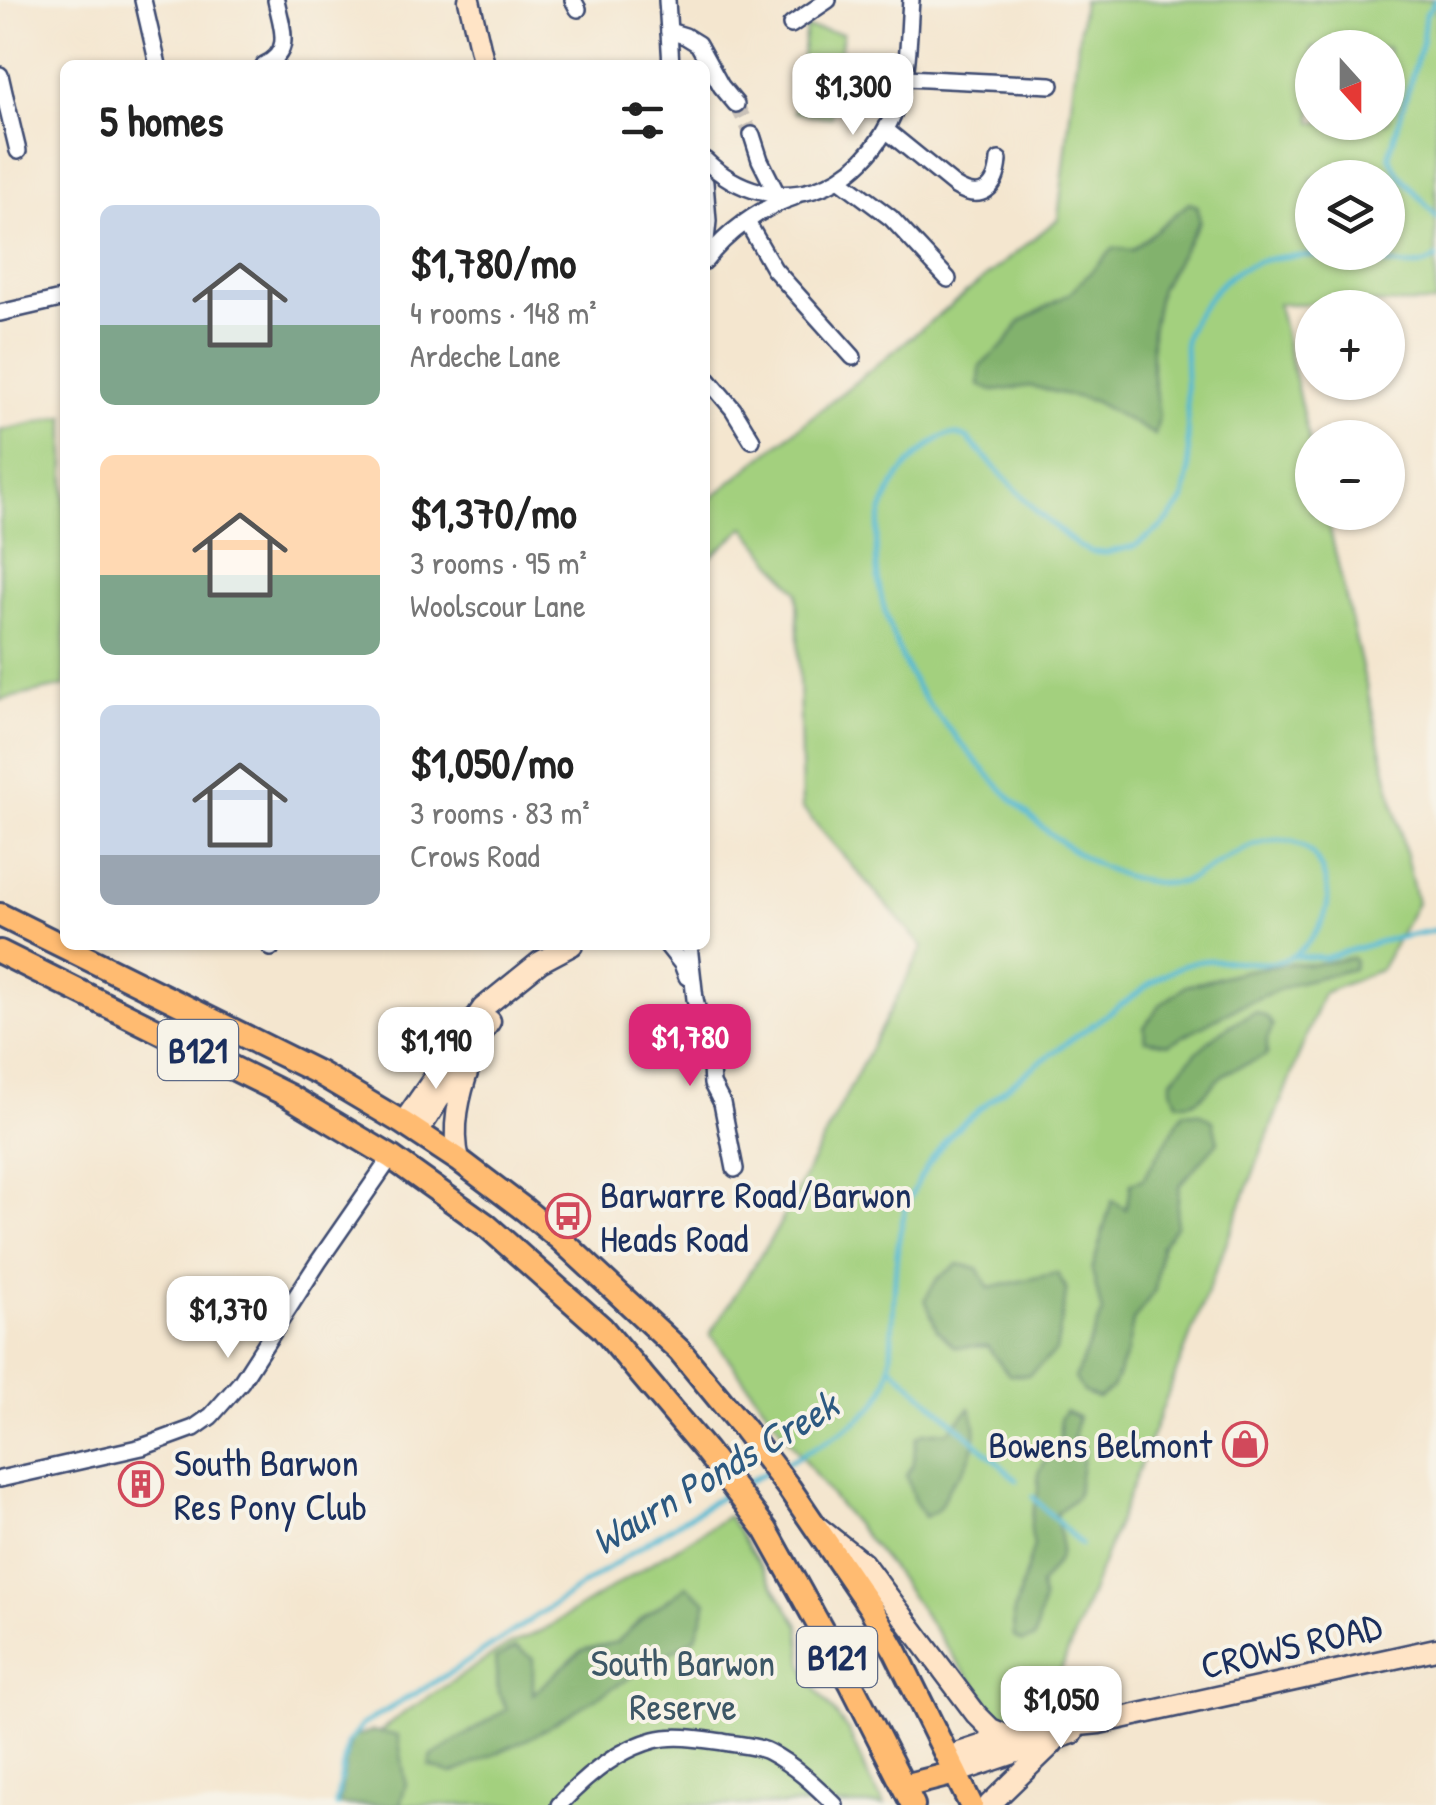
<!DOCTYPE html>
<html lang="en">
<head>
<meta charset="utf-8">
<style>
  :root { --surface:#fff; --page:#f2f2f2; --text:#222; --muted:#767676; --accent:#db2777 }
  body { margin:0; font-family:"Patrick Hand",sans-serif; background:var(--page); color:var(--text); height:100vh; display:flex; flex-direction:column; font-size:38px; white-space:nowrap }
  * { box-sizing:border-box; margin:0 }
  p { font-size:32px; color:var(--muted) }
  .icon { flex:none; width:55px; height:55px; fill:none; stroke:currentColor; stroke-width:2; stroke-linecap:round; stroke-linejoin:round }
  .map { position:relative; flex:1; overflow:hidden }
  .drawer { position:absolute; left:60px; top:60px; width:650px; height:890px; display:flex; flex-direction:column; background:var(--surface); border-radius:15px; box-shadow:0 2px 8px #0004 }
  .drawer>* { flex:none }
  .needle { width:65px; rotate:159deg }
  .controls { position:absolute; left:1295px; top:30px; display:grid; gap:20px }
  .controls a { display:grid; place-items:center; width:110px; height:110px; border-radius:50%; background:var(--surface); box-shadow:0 2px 8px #0004; font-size:50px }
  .price { position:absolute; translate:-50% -85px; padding:0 22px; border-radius:20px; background:#fff; color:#222; font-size:32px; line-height:65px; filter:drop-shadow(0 2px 5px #0008) }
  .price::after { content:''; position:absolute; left:50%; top:60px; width:30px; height:22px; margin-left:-15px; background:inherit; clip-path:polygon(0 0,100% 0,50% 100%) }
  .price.selected { background:var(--accent); color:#fff }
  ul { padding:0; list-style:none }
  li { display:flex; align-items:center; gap:30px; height:250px; padding:0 40px }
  li span { display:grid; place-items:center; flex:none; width:280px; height:200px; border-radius:15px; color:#555 }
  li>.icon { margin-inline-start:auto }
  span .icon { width:120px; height:120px; fill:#fffc; stroke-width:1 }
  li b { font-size:42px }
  h2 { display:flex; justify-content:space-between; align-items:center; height:120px; padding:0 40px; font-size:42px }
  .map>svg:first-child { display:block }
  .green { fill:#a3d07e; stroke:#5f806e; stroke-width:2.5; fill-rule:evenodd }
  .forest { fill:#82b26d; stroke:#4e7066; stroke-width:2.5 }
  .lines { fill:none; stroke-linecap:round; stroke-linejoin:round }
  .stream { stroke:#54bad3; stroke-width:5 }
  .street-tunnel { stroke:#c9c1b8; stroke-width:15; stroke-dasharray:15 8; stroke-linecap:butt }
  .street-casing { stroke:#3c4a6f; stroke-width:20 }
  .secondary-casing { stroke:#3c4a6f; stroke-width:25 }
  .primary-casing { stroke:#3c4a6f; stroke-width:28 }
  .street { stroke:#fff; stroke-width:15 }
  .secondary { stroke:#ffe4c6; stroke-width:20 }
  .primary { stroke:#ffbb71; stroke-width:22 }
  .labels { text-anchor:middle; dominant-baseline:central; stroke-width:8; stroke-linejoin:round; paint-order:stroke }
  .shield { fill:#f7f3e8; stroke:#5d6a87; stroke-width:2.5 }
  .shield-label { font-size:35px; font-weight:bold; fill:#1b2f5e }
  .poi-label { font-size:38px; fill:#1b2f5e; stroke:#f7f3e8; text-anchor:start }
  .street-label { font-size:38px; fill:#1b2f5e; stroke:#f7f3e8 }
  .park-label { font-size:38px; fill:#3d5766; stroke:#f7f3e8 }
  .water-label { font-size:40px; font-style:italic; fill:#2c5981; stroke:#f7f3e8 }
</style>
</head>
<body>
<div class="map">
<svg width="1436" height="1805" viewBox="0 0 1436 1805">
  <rect width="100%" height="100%" fill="#f7f3e8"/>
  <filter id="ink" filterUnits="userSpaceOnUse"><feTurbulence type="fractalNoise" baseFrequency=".01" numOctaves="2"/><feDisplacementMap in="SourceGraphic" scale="20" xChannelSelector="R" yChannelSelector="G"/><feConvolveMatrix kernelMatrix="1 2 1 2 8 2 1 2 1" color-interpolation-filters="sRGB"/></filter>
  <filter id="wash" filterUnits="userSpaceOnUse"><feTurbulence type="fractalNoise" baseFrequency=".0048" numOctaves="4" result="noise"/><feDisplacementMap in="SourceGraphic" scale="40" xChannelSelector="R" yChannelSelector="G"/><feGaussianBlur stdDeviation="2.25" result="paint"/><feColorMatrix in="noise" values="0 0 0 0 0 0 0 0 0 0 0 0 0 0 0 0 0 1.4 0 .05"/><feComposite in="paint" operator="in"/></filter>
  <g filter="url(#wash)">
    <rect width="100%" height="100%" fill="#f4e6cf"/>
    <g class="green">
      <path d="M1083,0H1436V303L1278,304L1312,454V512L1326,513L1417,903L1380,970L1323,993L1042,1719L1013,1720L990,1715L986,1698L960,1666L890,1566L828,1492L710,1334L776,1231L923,947L802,808L797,592L745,527L705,562V503L1058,219ZM1312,48H1388V122H1312ZM1312,178H1388V252H1312Z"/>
      <path d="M806,28L843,33L831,117L794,112Z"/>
      <path d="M65,416V686L0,700V431Z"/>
      <path d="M728,1516L799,1625L803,1664L810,1681L849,1732L870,1781L885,1805H355L367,1744L392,1721L508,1645L543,1630Z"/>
    </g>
    <g class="forest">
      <path d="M1189,203L1197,206L1200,221L1160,289L1152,331V369L1159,416L1155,435L1093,401L1030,386L996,391L979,385L980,366L1005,344L1020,322L1070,293L1114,248L1132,250Z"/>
      <path d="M1353,958L1355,962L1353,969L1295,983L1239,1006L1169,1044L1145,1040L1144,1027L1160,1005L1186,986L1243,971L1294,963L1310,965Z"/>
      <path d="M1255,1012L1267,1017L1273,1026L1267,1039V1055C1256,1061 1231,1069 1223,1075C1207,1087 1201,1108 1177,1102L1172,1089V1079C1197,1050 1220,1028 1255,1012Z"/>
      <path d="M1184,1112L1200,1113L1213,1121L1218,1142L1179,1186L1176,1226L1161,1246L1155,1290L1133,1321L1127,1353L1112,1388L1098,1398L1083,1392L1075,1378L1102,1313L1092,1270L1112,1200L1126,1209L1131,1183L1143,1179Z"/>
      <path d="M958,1264L978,1268L989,1288L1057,1273L1067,1290L1056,1351L1029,1375H1009L987,1346L955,1347L937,1330L925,1299L937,1279Z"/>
      <path d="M970,1408C980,1429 975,1449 964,1469C960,1476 953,1480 949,1487C940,1503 943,1509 925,1517L914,1500L906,1475L912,1466L917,1437L924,1433L949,1431Z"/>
      <path d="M1065,1411L1078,1417L1073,1438L1082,1441L1084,1451L1077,1496L1056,1514C1063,1553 1066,1554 1040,1585L1043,1600L1034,1639L1022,1642L1014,1637L1013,1615L1034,1545C1028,1528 1031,1515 1037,1498C1039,1490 1037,1482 1039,1474C1043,1461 1052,1451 1060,1440V1419Z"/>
      <path d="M687,1586L707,1602L696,1637L532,1737L452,1774L429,1766L432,1756L507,1709L498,1692L495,1659L516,1647L533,1659V1694L582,1650L617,1642L645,1616Z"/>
      <path d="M372,1731L398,1735L406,1784L400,1805H339L347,1755L352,1737Z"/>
    </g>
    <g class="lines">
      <g class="stream">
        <path d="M1436,0L1425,15L1422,42L1389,155C1396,177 1423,197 1436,217"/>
        <path d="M1293,956L1324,958L1382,941L1436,930"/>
        <path d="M890,1365L1017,1480"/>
        <path d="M782,1465C809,1451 864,1424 880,1397C892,1377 891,1353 892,1331C895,1292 894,1248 905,1211C914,1183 939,1144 961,1125C1010,1082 1065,1044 1119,1006C1139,993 1161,974 1184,965C1217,951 1264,974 1294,955C1306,947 1321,928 1325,915C1333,894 1322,857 1302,846C1268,827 1228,859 1199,874C1191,878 1184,883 1175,883C1088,887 1012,803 960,742C948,726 933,712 922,695C904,669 890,631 882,600C868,540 878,485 929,446C942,436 951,431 967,438L1039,514L1078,546L1092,552L1106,553L1135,546L1162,527L1183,502L1189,473L1185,341C1189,323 1199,310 1211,295C1249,243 1321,255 1377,262C1396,264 1420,272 1436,258"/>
        <path d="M741,1485L767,1472"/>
        <path d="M1033,1497L1081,1545"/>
        <path d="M336,1805L347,1744L362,1725L458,1668L652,1539L727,1493"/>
      </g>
    </g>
  </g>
  <g filter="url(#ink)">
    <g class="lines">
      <path class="street-tunnel" d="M736,104L752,135"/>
      <defs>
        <g id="street">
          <path d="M143,0L158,65"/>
          <path d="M573,0L578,9"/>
          <path d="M667,0L671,65"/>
          <path d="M791,25L828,0"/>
          <path d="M669,31L685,36L698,44L721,86L736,104"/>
          <path d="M264,65C294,52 281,25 276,0"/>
          <path d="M0,75L5,97L0,98"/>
          <path d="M906,78L1051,85"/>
          <path d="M5,97L18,151"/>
          <path d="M886,130L955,186C982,203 997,188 999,160"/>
          <path d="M752,135L760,160L777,194"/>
          <path d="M705,160C773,226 865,191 896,107C910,69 908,39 911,0"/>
          <path d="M839,179L891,218L948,279"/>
          <path d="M705,183L708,221L705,250"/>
          <path d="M747,222L774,269L853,357"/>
          <path d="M705,261C726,233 760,208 794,197"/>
          <path d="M0,313L65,298"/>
          <path d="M705,376L733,409L752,440"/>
          <path d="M667,945L682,964L687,977"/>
          <path d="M689,945L695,999L711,1068L712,1084L722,1103L735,1169"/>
          <path d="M271,948L272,945"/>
          <path d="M0,1479L142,1447L194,1428L211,1416L241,1382L319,1261L391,1157"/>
          <path d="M559,1805C584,1778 617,1750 654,1740C675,1734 702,1739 723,1742C737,1745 756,1745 769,1752C794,1765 815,1785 835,1805"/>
        </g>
        <g id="secondary">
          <path d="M469,0L484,65"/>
          <path d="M403,1123L483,1008L540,962L572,945"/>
          <path d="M417,1133L490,1021"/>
          <path d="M459,1160C451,1128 459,1095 470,1064"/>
          <path d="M819,1528L863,1563L976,1714L991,1729L1007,1736"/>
          <path d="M947,1757L1029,1730L1099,1723L1436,1649"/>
          <path d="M955,1773L1073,1733"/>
          <path d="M989,1805L1052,1744"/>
        </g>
        <g id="primary">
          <path d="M0,915L319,1073L403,1123L459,1160L525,1210L560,1239L680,1351L744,1429L789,1488L870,1607L896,1652L971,1805"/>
          <path d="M0,952L289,1096L391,1157L486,1225L602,1328L705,1450L766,1530L851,1683L913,1805"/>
          <path d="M904,1786L955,1773"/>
        </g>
      </defs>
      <use href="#street" class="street-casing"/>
      <use href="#secondary" class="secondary-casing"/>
      <use href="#primary" class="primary-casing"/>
      <use href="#street" class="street"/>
      <use href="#secondary" class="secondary"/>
      <use href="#primary" class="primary"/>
    </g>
  </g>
  <defs>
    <symbol id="bus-ring" viewBox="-11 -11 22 22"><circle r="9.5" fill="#f7f3e8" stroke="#d1495b" stroke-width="1.5"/><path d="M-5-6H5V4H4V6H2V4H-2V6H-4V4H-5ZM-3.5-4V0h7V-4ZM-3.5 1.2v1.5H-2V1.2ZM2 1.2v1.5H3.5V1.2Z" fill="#d1495b"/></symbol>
    <symbol id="shop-ring" viewBox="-11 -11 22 22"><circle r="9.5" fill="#f7f3e8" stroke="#d1495b" stroke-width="1.5"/><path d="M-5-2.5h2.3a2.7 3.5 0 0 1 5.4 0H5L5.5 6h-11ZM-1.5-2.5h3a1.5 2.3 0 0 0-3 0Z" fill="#d1495b"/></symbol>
    <symbol id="building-ring" viewBox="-11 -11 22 22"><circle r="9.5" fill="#f7f3e8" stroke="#d1495b" stroke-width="1.5"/><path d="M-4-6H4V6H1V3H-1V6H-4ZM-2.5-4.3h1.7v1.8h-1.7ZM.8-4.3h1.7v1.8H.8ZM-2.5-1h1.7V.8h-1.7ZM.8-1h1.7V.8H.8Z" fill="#d1495b"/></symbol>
  </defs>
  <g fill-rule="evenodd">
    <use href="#bus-ring" x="543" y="1191" width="50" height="50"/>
    <use href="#shop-ring" x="1220" y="1419" width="50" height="50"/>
    <use href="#building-ring" x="116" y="1459" width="50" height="50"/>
  </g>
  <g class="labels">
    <g class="shield">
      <rect x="158" y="1020" width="80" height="60" rx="8"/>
      <rect x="797" y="1627" width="80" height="60" rx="8"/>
    </g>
    <g class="shield-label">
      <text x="198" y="1050">B121</text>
      <text x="837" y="1657">B121</text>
    </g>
    <g class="poi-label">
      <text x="600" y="1194">Barwarre Road/Barwon<tspan x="600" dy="44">Heads Road</tspan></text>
      <text x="1212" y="1444" text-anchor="end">Bowens Belmont</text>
      <text x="174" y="1462">South Barwon<tspan x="174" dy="44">Res Pony Club</tspan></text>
    </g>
    <g class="street-label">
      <text transform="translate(1291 1645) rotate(-13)">CROWS ROAD</text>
    </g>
    <g class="park-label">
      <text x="683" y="1662">South Barwon<tspan x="683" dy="44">Reserve</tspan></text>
    </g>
    <g class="water-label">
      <text transform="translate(714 1472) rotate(-31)">Waurn Ponds Creek</text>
    </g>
  </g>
</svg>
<div class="controls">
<a><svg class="needle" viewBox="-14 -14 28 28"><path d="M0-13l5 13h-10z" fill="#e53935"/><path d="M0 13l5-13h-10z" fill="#767676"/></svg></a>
<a><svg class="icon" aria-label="layers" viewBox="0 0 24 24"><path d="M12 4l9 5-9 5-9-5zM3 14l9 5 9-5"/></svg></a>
<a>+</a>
<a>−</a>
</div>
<b class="price" style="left:853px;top:138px">$1,300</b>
<b class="price selected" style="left:690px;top:1089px">$1,780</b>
<b class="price" style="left:436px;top:1092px">$1,190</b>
<b class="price" style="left:228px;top:1361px">$1,370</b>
<b class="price" style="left:1061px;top:1751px">$1,050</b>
<section class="drawer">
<h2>5 homes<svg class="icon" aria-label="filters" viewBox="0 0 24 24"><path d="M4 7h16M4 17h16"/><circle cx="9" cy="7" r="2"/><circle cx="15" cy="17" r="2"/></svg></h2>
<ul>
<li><span style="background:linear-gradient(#c9d6e8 60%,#7fa58c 0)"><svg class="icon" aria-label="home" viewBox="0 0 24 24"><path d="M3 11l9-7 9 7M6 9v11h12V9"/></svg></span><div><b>$1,780/mo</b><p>4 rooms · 148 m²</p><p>Ardeche Lane</p></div></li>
<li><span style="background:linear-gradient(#ffd9b3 60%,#7fa58c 0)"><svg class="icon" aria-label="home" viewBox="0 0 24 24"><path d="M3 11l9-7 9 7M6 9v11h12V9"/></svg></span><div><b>$1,370/mo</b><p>3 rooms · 95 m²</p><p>Woolscour Lane</p></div></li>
<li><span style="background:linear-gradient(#c9d6e8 75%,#9aa5b1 0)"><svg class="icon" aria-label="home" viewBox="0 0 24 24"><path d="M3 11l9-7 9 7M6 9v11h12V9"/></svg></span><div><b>$1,050/mo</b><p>3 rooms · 83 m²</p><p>Crows Road</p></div></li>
</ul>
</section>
</div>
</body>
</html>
